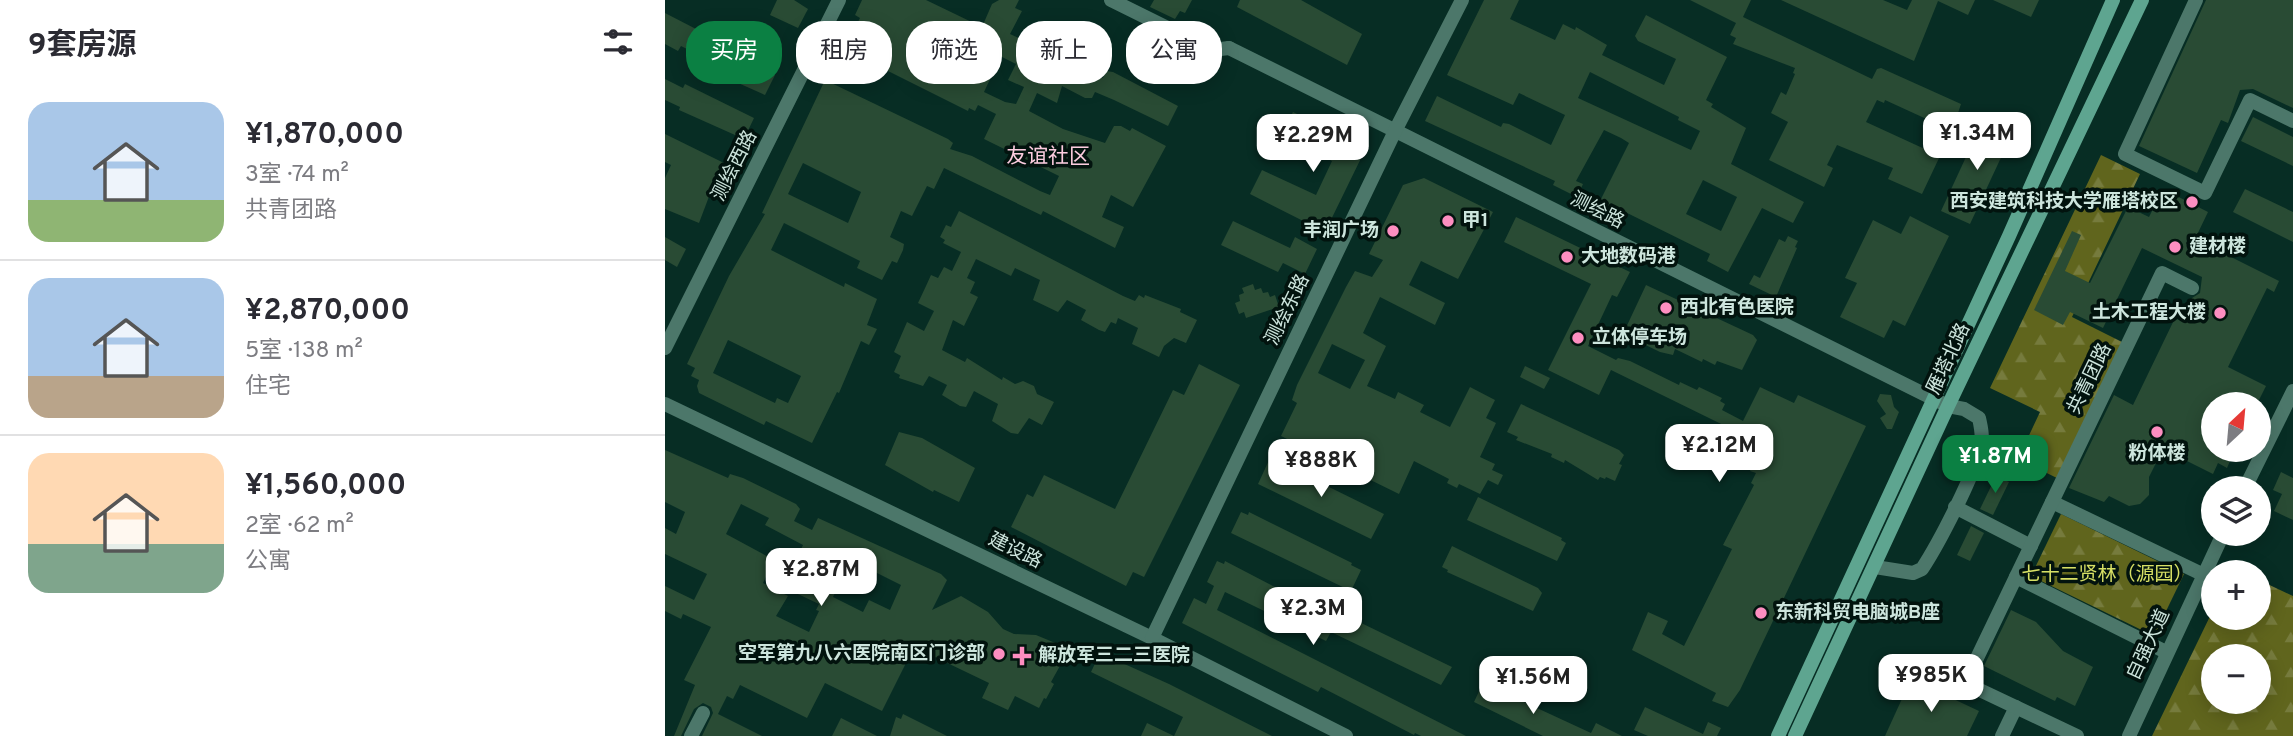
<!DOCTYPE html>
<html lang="zh">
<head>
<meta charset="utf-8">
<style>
  :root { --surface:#fff; --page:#f2f2f3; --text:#2b2b33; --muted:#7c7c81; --line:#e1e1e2; --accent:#0b8043 }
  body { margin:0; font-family:Overpass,"Noto Sans SC",sans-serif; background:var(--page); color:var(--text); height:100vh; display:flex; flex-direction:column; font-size:26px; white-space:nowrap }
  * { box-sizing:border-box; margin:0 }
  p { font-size:23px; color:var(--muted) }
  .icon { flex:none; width:38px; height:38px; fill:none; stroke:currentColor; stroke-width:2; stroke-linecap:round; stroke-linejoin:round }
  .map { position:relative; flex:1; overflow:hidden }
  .panel { display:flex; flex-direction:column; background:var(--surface); width:665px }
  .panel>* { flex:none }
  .banner { position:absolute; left:21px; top:21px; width:665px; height:63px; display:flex; gap:14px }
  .needle { width:46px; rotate:26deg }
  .fabs { position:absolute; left:1536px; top:392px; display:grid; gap:14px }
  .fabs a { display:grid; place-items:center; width:70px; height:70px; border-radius:50%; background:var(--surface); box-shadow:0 4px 18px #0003; font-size:35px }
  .price { position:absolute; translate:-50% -60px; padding:0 16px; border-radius:14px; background:#fff; color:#222; font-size:23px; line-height:46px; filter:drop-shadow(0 2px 4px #0008) }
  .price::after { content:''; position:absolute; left:50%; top:42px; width:21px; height:16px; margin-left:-10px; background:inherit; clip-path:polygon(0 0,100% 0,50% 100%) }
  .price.active { background:var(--accent); color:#fff }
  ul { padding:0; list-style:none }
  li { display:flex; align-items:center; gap:21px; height:175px; padding:0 28px }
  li+li { border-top:2px solid var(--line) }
  li span { display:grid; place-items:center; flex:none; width:196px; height:140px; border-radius:21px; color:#555 }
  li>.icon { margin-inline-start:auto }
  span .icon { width:84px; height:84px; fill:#fffc; stroke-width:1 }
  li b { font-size:30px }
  h2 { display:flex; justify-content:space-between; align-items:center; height:84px; padding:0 28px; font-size:30px }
  .pill { padding:0 24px; border-radius:28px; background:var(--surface); box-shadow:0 4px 18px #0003; font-size:24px; line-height:63px }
  .pill.active { background:var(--accent); color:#fff }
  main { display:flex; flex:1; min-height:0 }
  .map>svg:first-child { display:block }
  .forest { fill:url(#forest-firs); fill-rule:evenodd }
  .building { fill:#294b34; fill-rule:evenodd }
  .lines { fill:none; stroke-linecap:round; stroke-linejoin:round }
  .minor { stroke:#4c776a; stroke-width:14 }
  .tertiary { stroke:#4c776a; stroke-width:14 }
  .secondary { stroke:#5ea590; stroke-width:14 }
  .poi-dot { fill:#fd8ec0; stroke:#02130e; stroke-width:2.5 }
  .labels { text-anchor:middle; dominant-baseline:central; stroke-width:7; stroke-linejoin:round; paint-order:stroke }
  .street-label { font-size:19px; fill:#cde5dd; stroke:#02130e }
  .poi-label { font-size:19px; font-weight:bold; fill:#cde5dd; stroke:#02130e; text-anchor:start }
  .park-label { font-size:19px; fill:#d7e065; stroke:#02130e }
  .neighbourhood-label { font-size:21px; fill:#fcccdf; stroke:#02130e }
</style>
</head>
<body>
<main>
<section class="panel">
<h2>9套房源<svg class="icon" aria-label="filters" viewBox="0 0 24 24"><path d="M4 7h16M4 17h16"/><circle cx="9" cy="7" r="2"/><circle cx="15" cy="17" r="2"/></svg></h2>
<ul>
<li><span style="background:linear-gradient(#a9c7e8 70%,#8fb573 0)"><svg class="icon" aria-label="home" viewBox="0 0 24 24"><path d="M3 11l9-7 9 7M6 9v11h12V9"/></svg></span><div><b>¥1,870,000</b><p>3室 · 74 m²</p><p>共青团路</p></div></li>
<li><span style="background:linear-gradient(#a9c7e8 70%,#b9a48a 0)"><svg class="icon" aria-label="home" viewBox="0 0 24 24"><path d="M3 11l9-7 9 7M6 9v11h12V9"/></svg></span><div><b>¥2,870,000</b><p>5室 · 138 m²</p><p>住宅</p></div></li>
<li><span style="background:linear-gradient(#ffd9b3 65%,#7fa58c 0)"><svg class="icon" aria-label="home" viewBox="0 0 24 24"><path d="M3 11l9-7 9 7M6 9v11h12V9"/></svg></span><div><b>¥1,560,000</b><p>2室 · 62 m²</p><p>公寓</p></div></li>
</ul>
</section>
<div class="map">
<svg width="1628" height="736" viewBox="0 0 1628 736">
  <defs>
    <pattern id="forest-firs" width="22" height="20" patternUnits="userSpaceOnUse" patternTransform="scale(1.75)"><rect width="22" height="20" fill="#60651d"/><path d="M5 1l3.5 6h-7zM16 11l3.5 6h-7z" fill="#767b3d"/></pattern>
  </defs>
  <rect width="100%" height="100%" fill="#072d24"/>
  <g class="forest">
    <path d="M1436,155L1475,174L1407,317L1463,345L1398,481L1353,459L1375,412L1325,388Z"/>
    <path d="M1396,514L1519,574L1489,636L1366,576Z"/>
    <path d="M1594,580L1628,596V736H1487L1549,608V618H1594ZM1549,656H1594V702H1549Z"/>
  </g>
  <g class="building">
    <path d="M112,0H129L143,9L133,28L105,15Z"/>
    <path d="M197,0H261L317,27L327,4L334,0H354L350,8L357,11L345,34L438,78L441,71L448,72L513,106L503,126L449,100L430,92L427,98H420L397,86L392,103L372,93L364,111L398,129L440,143L449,126H456L465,131L467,128L501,146L468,207L446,195L437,217L459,227L450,248L378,211L376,215L279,168L269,189L262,186L247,216L236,211L225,237L239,244L238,250L232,263L227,261L217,280L192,268L195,261L119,223L106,250L179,287L180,283L212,299L202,325L212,329L204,345L196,341L174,393L172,392L147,443L101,421L99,425L34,393L32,386L34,380L26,376L30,368L22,364L64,276L100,214L97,213L160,80L283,139L288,143L285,149L307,156L375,191L385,195L394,176L319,139L331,114L313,105L310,111L304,108L303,111L179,49L195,18L190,15ZM331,54L351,64L343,80L359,87L351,104L340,102L319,92L327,75L322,73ZM138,163L196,192L183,223L123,194ZM63,340L136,376L123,403L112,398L110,403L48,373Z"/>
    <path d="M489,0H527L520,13L515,11L510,19L485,7Z"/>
    <path d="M575,0H636L697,34L682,65L572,7Z"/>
    <path d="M819,0H854L845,19L890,40L898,24L910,30L911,27L942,45L937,55L999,85L1011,59L973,41L970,36L981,15L1062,57L1041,100L1048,104L1046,107L1081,128L1066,164L1139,202L1128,223L1097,208L1063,272L1042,261L1045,254L952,208L949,215L932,207L964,143L956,138L939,130L911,181L918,184L912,197L888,185L890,181L760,121L772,96L836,127L838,123L844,124L886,145L900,115L854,93L848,105L782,75ZM925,72L1014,117L1013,120L1035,131L1026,150L913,98ZM1038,180L1072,197L1056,231L1021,214Z"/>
    <path d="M1025,0H1086L1078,17L1207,79L1212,69L1216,68L1296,104L1287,131L1280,128L1279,131L1267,125L1268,122L1220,100L1219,103L1212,100L1201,122L1275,156L1257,194L1223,179L1228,168L1172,145L1162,165L1168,168L1159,187L1104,160L1123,122L1106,113L1116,92L1121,95L1130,74L1128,73L1130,68L1068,44L1071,38L1065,35L1071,23Z"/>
    <path d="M1116,0H1218L1242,10L1247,0H1310L1303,15L1273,1L1249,61Z"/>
    <path d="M1328,0H1374L1366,17Z"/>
    <path d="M1541,0H1628V108L1588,89L1575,90L1563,123L1556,120L1532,173L1474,146Z"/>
    <path d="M0,13L31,29L28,35L110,75L100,95L35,66L31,62L34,55L16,46L13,51L0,44Z"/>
    <path d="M0,79L18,88L20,84L89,118L79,139L14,110L15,107L0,100Z"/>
    <path d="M628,112L701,148L660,232L585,194L597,170L651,195L667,161L616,136Z"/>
    <path d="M1588,117L1628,137V166L1576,141Z"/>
    <path d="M1319,118L1347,134L1305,224L1276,211Z"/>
    <path d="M0,134L59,163L58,165L65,168L55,189L48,186L34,223L0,209V178L6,165L0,162Z"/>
    <path d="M759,178L828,212L793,279L756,261L744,285L780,303L770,325L715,297L698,333L721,346L702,386L730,399L733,392L759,405L755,412L785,427L805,387L830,400L821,418L831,423L815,457L830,464L827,470L838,475L833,485L823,480L815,494L794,484L792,488L782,483L784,479L749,461L734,494L616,436L632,403L627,400L632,385L681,287L690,271L707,277L718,260L704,254L738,185ZM667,344L700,360L685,389L653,373Z"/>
    <path d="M1498,189L1543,212L1530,239L1614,281L1609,292L1602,288L1563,367L1601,386L1592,404H1549V450L1568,454L1562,468L1553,463L1548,474L1498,449L1484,477V495L1475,504L1464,506L1444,496L1439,502L1404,488L1449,395L1468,405L1510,318L1516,321L1527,298L1535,293L1537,277L1477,248L1438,328L1405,312L1398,325L1369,310L1407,231L1416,235L1400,271L1425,283L1463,207L1484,217Z"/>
    <path d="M1580,189L1628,212V242L1568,212Z"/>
    <path d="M294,211L458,296L470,301L474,295L479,298L480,295L516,309L515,312L532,320L521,343L509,338L499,346L494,357L467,344L473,328L453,318L451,324L446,322L440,332L434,330L416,320L421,310L402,300L393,312L368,300L375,280L350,268L346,276L311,259L302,278L310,282L305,293L313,297L299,326L288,320L277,350L300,362L302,358L337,380L338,377L350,384L358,381L369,386L372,394L389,402L377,425L364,418L353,434L346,433L327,421L333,404L309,391L301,407L295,406L277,395L282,385L264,376L258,386L234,378L235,375L229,372L236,356L229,352L242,322L259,331L269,311L253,303L261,286L266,275L273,278L279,267L287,271L296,252L278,243L280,240L275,237L281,225L286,227Z"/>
    <path d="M1245,216L1284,236L1240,326L1228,320L1219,338L1175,317L1192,283L1180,278L1208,220L1236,234Z"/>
    <path d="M851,217L965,272L952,297L947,295L923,346L951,360L953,358L965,361L1014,385L1015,382L1032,390L1034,387L1057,398L1055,401L1060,404L1057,410L1078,421L1095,387L1129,403L1133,395L1201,426L1075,690L1063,707L1047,701L1051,693L967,650L983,612L1003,621L997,634L1019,646L1067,549L1058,545L1089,485L1086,483L1091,473L1085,471L1097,444L946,370L934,395L883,370L926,284L839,242Z"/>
    <path d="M568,221L625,248L630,237L652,249L640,274L618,263L613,272L556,245Z"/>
    <path d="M1123,236L1133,241L1130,247L1132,248L1111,297L1084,284L1089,275L1095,278L1114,239L1120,242Z"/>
    <path d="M0,237L21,249L12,267L0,260Z"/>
    <path d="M588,284L590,290L596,288L598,293L603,292L605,297L610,295L614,307L581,318L579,312L574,314L570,303L575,301L574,295L579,293L577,288Z"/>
    <path d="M981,285L1088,335L1092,340L1077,370L1052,361L1050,365L1038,359L1037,362L1010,349L1008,355L995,352L958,334Z"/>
    <path d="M534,364L575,385L479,577L468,572L461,586L346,527L362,494L368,497L379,475L450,509L508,390L519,395Z"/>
    <path d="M860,366L885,378L879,389L855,377Z"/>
    <path d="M1215,394L1226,395L1229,407L1234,412L1227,429H1222L1215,418L1221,414L1212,401Z"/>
    <path d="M856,404L954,450L959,455L954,464L957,465L950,481L941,477L940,479L935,477L933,480L900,460L899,463L886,457L887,454L851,440L853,437L842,432Z"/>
    <path d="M234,432L257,438L310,468L294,502L269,490L268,492L220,465Z"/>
    <path d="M0,450L63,478L65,474L78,478L131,504L135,509L129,521L147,530L153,518L276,574L282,580L267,610L296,596L323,612L338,629L349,634L371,635L400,647L401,655L386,682L389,684L381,699L379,698L374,708L350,696L343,710L317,698L324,683L249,647L217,711L160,683L142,718L75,685L68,699L62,696L53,714L97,736H37L48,713L46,707L38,703L29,709L16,736H9L30,685L19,680L46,627L18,614L16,619L0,611V586L29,600L42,574L0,554V528L11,534L20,512L0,502ZM76,504L104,518L100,525L138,545L118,587L154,604L151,610L154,611L144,632L111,616L123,596L98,583L109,560L61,534ZM186,560L236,585L225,610L204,600L198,612L168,597Z"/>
    <path d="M605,458L719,514L706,539L593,484Z"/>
    <path d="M1616,472L1628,478V520L1609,511L1617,494L1608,490Z"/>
    <path d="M1331,476L1344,482L1328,515L1315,509Z"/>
    <path d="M813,497L897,538L896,540L901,543L892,561L802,520Z"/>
    <path d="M576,512L583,515L584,512L687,563L686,565L696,570L686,591L566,533Z"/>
    <path d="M1306,526L1319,533L1305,561L1292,555Z"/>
    <path d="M787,546L873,588L877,593L868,611L782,572L783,570L777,567Z"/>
    <path d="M552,561L559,564L560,561L687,627L690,620L787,667L776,685L666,632L661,641L560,592L552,610L801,736H756L750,733L749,735L656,687L653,692L517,623L529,598L541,604L549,586L542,582Z"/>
    <path d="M1346,610L1371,622L1398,651L1428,667L1410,706L1392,697L1390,701L1319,666Z"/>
    <path d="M435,653L504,684L607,736H509L518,717L426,672Z"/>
    <path d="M1246,679L1314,711L1302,736H1220Z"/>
    <path d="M818,683L926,733L931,723L957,736H878L809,702Z"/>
    <path d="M980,707L1038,734L1043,722L1056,728L1052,736H983L969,730Z"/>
    <path d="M238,714L282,736H225L231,717L236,719Z"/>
    <path d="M176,718L212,736H167Z"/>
    <path d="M482,723L509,736H476Z"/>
  </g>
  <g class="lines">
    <g class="minor">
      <path d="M446,0L547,50L564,48"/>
      <path d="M1531,0L1460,154L1540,193L1585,100L1628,121"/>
      <path d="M1580,488L1628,391"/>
      <path d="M1387,502L1539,575"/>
      <path d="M1290,507L1366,546"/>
      <path d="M1210,567L1248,573L1257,569C1274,543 1310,474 1316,445C1318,436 1316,427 1314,418L1299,409L1283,406"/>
      <path d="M1351,577L1501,652"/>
      <path d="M26,736L38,713"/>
      <path d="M1337,736L1351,707"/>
      <path d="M1412,736L1300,683L1497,273L1527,288"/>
      <path d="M1464,736L1558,534"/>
    </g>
    <g class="tertiary">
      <path d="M564,48L1283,406"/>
      <path d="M0,348L174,0"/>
      <path d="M0,404L487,638L681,736"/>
      <path d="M487,638L730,131L797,0"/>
    </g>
    <g class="secondary">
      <path d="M1113,736L1344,236L1448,0"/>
      <path d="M1130,736L1283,406L1477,0"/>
    </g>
  </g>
  <g class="poi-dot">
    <circle cx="1527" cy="202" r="7"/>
    <circle cx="783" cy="221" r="7"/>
    <circle cx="728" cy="231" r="7"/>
    <circle cx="1510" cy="247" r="7"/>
    <circle cx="902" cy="257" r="7"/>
    <circle cx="1001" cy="308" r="7"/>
    <circle cx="1555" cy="313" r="7"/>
    <circle cx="913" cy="338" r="7"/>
    <circle cx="1492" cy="432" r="7"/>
    <circle cx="1096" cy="613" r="7"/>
    <circle cx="334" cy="654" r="7"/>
    <path d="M353.5 645.5h7v7h7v7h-7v7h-7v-7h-7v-7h7z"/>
  </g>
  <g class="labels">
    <g class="street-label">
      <text transform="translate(70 166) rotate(-63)">测绘西路</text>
      <text transform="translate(932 211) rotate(27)">测绘路</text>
      <text transform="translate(623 310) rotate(-64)">测绘东路</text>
      <text transform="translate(1284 359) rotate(-65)">雁塔北路</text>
      <text transform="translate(1425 379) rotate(-64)">共青团路</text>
      <text transform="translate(350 551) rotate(26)">建设路</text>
      <text transform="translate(1484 645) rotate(-65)">自强大道</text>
    </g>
    <g class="poi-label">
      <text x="1513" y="202" text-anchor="end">西安建筑科技大学雁塔校区</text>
      <text x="797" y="221">甲1</text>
      <text x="714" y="231" text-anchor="end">丰润广场</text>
      <text x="1524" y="247">建材楼</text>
      <text x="916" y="257">大地数码港</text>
      <text x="1015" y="308">西北有色医院</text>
      <text x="1541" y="313" text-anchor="end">土木工程大楼</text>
      <text x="927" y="338">立体停车场</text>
      <text x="1492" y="454" text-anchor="middle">粉体楼</text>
      <text x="1110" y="613">东新科贸电脑城B座</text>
      <text x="320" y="654" text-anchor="end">空军第九八六医院南区门诊部</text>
      <text x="373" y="656">解放军三二三医院</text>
    </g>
    <g class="park-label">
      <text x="1442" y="575">七十二贤林（源园）</text>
    </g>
    <g class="neighbourhood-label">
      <text x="383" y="157">友谊社区</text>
    </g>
  </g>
</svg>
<div class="fabs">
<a><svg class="needle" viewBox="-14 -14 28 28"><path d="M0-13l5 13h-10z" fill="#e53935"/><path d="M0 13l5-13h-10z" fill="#7c7c81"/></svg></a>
<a><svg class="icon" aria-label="layers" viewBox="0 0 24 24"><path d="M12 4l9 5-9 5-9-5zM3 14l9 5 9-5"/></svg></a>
<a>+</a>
<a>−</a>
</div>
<b class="price" style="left:1312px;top:172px">¥1.34M</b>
<b class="price" style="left:648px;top:174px">¥2.29M</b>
<b class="price" style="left:1054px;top:484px">¥2.12M</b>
<b class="price active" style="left:1330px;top:495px">¥1.87M</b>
<b class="price" style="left:656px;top:499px">¥888K</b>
<b class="price" style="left:156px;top:608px">¥2.87M</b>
<b class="price" style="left:648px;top:647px">¥2.3M</b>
<b class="price" style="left:1266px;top:714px">¥985K</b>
<b class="price" style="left:868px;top:716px">¥1.56M</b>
<div class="banner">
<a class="pill active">买房</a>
<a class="pill">租房</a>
<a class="pill">筛选</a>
<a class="pill">新上</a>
<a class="pill">公寓</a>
</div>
</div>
</main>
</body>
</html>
